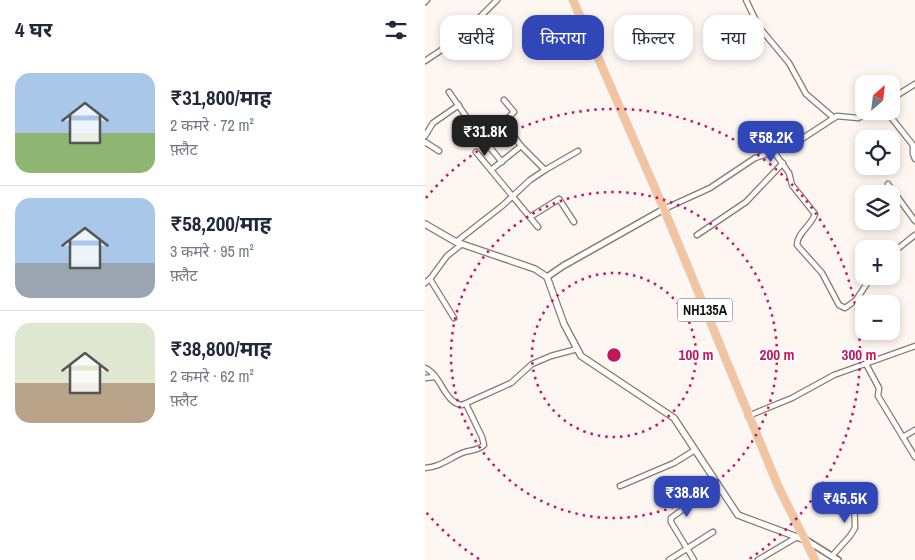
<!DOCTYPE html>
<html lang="hi">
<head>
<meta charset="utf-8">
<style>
  :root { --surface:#fff; --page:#f2f2f3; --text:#1f2937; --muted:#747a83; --line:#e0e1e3; --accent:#3146b7 }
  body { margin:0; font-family:"Archivo Narrow","Noto Sans Devanagari",sans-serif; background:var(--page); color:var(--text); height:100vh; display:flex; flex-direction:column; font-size:19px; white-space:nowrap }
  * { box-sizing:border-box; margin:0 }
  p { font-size:16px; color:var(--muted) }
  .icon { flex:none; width:28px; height:28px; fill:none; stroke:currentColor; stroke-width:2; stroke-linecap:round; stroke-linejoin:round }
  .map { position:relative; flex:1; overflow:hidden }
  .details { display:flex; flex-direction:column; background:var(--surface); width:425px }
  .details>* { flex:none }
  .guide { position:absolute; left:15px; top:15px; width:400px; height:45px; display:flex; gap:10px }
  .needle { width:32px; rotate:28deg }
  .controls { position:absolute; left:430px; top:75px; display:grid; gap:10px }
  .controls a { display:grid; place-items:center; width:45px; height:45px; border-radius:10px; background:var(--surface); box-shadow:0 2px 8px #0003; font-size:25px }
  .price { position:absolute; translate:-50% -42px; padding:0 11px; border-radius:10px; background:var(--accent); color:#fff; font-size:16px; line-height:32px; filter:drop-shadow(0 1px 2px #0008) }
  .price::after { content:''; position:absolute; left:50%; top:30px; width:15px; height:11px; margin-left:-8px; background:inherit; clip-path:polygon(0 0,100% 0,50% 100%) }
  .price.current { background:#222; color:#fff }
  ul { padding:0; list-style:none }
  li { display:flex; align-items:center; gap:15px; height:125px; padding:0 15px }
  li+li { border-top:1px solid var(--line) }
  li span { display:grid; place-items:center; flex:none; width:140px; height:100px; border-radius:15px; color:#555 }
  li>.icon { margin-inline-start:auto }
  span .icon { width:60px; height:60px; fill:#fffc; stroke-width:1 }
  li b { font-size:21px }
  h2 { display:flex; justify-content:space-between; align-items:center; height:60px; padding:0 15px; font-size:21px }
  .tag { padding:0 18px; border-radius:15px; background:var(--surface); box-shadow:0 2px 8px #0003; font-size:18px; line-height:45px }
  .tag.current { background:var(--accent); color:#fff }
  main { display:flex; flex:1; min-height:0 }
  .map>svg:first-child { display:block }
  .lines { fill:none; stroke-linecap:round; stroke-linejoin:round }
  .minor-casing { stroke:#88796d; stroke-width:7 }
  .tertiary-casing { stroke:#88796d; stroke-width:8 }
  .secondary-casing { stroke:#88796d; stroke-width:8 }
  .trunk-casing { stroke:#d4d3d3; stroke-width:9 }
  .minor { stroke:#fff; stroke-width:4.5 }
  .tertiary { stroke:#fff; stroke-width:5 }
  .secondary { stroke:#fff; stroke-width:5.5 }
  .trunk { stroke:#f6c49c; stroke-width:7 }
  .ring { fill:none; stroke:#c2185b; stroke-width:2.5; stroke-dasharray:2.5 5 }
  .labels { text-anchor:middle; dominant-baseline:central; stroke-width:4.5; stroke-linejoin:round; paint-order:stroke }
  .shield { fill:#fff; stroke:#595653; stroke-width:1 }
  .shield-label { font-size:14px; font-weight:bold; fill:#120d09 }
  .centre { fill:#c2185b; stroke:#fff; stroke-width:2.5 }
  .ring-label { font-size:15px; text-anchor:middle; font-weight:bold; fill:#c2185b; stroke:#fff; stroke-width:4.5; stroke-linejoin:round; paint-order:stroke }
</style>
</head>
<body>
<main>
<section class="details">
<h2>4 घर<svg class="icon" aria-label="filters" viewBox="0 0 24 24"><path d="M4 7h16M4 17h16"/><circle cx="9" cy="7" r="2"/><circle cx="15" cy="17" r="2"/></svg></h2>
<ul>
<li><span style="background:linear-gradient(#a9c7e8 60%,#8fb573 0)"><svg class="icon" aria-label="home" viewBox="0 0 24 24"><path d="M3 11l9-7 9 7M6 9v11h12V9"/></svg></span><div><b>₹31,800/माह</b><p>2 कमरे · 72 m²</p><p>फ़्लैट</p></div></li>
<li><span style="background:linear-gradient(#a9c7e8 65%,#9aa5b1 0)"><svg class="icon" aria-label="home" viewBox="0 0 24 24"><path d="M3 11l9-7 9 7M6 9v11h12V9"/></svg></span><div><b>₹58,200/माह</b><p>3 कमरे · 95 m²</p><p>फ़्लैट</p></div></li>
<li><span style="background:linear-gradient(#dfe7d0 60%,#b9a48a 0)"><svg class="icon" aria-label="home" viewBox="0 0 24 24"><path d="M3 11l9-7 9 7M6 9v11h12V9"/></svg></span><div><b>₹38,800/माह</b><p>2 कमरे · 62 m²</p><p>फ़्लैट</p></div></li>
</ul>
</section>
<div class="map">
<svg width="490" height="560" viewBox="0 0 490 560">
  <rect width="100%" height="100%" fill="#fdf6f1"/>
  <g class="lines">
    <defs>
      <g id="minor">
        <path d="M321,0L334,27L364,63L381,94L409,118"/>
        <path d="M0,2L2,0"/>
        <path d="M0,61L33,39L72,0"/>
        <path d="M24,92L52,132L77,162"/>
        <path d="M466,99L490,84"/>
        <path d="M79,100L89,112L81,120V125L96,146L120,170"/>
        <path d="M461,111L488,145V154L490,159"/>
        <path d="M0,136L8,123L34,105"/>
        <path d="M0,142L14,151"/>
        <path d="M51,152L113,227"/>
        <path d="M349,152L364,173L367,185L390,214C386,226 372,233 372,245L397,273L414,305L420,308L431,300L447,276"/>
        <path d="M66,170L96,146"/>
        <path d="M463,184L490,221"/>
        <path d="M239,209L285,188L330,158L366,146L412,116L433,118L447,111"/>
        <path d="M105,217L134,199L149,222"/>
        <path d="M272,235L321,202L358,163"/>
        <path d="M31,242L77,206L105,180L120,170L153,151"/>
        <path d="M466,254L490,235"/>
        <path d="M5,279L29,318"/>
        <path d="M0,283L5,279L22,256L37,244"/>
        <path d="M441,364L454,388L453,396L490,457"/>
        <path d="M0,368C16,374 19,403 37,405L86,383L107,364L126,356L152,349"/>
        <path d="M0,378L10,377"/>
        <path d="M323,416L367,398L409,375L490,346"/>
        <path d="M478,437L490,430"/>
        <path d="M0,468C15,467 23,459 37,453C44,450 53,451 59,445L57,437L41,404"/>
        <path d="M195,486L249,463L270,450"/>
        <path d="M407,556L425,536L430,528L429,491"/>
        <path d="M244,560L288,532"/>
        <path d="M269,560L246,522V518L293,484"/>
        <path d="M333,560L372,537"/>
      </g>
      <g id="tertiary">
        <path d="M122,277L138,266L239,209"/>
        <path d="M381,540L413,560"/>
      </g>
      <path id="secondary" d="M0,224L31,242L110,269L122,277L139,324L156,356L249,418L313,515L380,540"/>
      <path id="trunk" d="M148,0L239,209L353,486L390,560"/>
    </defs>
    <use href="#minor" class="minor-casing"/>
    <use href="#tertiary" class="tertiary-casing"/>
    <use href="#secondary" class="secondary-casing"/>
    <use href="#trunk" class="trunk-casing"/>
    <use href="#minor" class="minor"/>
    <use href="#tertiary" class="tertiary"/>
    <use href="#secondary" class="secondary"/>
    <use href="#trunk" class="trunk"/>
  </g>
  <g class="ring">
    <circle cx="189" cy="355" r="82"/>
    <circle cx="189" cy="355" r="163"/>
    <path d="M54 559A245 245 0 0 1 1 512M1 198A245 245 0 1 1 324 559"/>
  </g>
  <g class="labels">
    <rect class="shield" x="252.5" y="298.5" width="55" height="23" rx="4"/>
    <g class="shield-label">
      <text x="280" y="310">NH135A</text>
    </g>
  </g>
  <circle cx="189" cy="355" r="8" class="centre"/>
  <g class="ring-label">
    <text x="271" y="360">100 m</text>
    <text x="352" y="360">200 m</text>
    <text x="434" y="360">300 m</text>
  </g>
</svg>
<div class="controls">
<a><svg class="needle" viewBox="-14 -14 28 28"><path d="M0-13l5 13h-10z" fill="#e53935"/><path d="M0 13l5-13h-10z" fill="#747a83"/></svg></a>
<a><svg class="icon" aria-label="locate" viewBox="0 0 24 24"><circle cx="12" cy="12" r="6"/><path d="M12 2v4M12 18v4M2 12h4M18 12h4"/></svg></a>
<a><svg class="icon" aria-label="layers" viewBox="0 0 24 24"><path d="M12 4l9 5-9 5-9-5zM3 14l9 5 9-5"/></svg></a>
<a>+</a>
<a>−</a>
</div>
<b class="price current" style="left:60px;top:157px">₹31.8K</b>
<b class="price" style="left:346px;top:163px">₹58.2K</b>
<b class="price" style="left:262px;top:518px">₹38.8K</b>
<b class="price" style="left:420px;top:524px">₹45.5K</b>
<div class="guide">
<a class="tag">खरीदें</a>
<a class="tag current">किराया</a>
<a class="tag">फ़िल्टर</a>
<a class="tag">नया</a>
</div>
</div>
</main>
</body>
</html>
